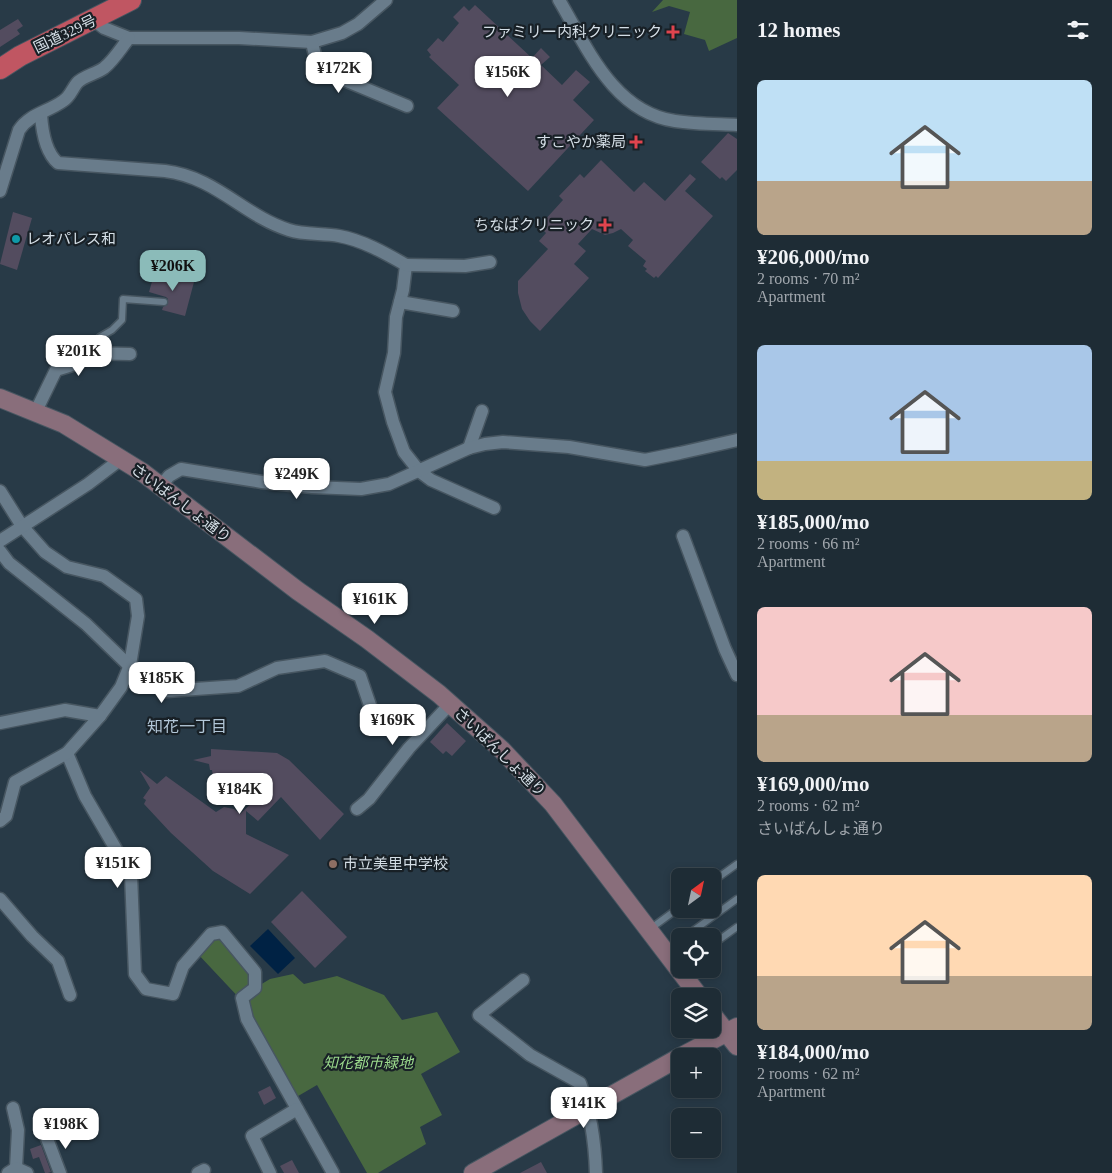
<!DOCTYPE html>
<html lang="en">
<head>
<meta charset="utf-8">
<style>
  :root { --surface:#1e2c35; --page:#26343d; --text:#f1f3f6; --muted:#a1a7ad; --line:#3c4850; --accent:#8bbbb9 }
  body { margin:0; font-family:"Times New Roman","Noto Sans JP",serif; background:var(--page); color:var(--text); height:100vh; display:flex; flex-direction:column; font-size:19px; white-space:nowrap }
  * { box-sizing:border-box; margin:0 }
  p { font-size:16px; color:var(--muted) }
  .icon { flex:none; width:28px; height:28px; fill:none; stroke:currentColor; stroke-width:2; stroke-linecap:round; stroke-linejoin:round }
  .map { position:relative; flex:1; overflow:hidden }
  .drawer { display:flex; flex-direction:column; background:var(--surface); width:375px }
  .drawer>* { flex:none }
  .needle { width:32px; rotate:33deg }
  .buttons { position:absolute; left:671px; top:868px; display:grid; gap:10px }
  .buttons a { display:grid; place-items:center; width:50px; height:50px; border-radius:8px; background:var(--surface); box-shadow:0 2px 8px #0003,0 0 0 1px var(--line); font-size:25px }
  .price { position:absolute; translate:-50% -42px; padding:0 11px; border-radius:10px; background:#fff; color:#222; font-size:16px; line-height:32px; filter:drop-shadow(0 1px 2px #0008) }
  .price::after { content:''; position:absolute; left:50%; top:30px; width:15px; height:11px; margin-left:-8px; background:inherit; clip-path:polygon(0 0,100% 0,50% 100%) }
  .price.current { background:var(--accent); color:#111 }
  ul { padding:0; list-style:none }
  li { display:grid; align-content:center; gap:10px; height:265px; padding:0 20px }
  li span { display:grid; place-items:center; height:155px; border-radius:8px; color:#555 }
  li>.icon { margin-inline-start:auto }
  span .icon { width:90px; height:90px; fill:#fffc; stroke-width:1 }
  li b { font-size:21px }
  h2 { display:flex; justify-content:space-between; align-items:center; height:60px; padding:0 20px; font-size:21px }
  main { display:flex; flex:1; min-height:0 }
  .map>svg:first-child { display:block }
  .green { fill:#486840 }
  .water { fill:#024 }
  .building { fill:#534c5f }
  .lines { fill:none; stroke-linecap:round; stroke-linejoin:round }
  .service-casing { stroke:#475661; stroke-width:9 }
  .minor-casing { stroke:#475661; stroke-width:15 }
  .secondary-casing { stroke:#475661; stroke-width:20 }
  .trunk-casing { stroke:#475661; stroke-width:22 }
  .service { stroke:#697c8b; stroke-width:6 }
  .minor { stroke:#697c8b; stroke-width:12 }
  .secondary { stroke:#896e7b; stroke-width:18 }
  .trunk { stroke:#c05662; stroke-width:20 }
  .health-dot { fill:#e0444e; stroke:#182026; stroke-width:2 }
  .culture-dot { fill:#0f9aa8; stroke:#182026; stroke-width:2 }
  .education-dot { fill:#8d6e63; stroke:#182026; stroke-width:2 }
  .labels { text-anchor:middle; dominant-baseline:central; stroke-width:4.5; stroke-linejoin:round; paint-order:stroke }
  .poi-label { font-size:15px; fill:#d4dee6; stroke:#182026; text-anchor:end }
  .street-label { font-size:15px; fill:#d4dee6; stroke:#182026 }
  .park-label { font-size:15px; font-style:italic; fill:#9bda8c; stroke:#182026 }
  .neighbourhood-label { font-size:16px; fill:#b2c6d7; stroke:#182026 }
</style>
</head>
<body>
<main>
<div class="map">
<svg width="737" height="1173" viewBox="0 0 737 1173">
  <rect width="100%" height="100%" fill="#283a47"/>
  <g class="green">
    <path d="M663,0H737V38L709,51L705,40L684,34L690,12L669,6L652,12Z"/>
    <path d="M222,932L255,972V988L270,979L293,974L304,984L337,976L384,995L402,1020L437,1012L460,1052L421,1074L442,1115L420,1127L426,1144L378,1173H367L317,1085L293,1099L243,1002L196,952Z"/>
  </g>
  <path class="water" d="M268,929L295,958L278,974L250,946Z"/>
  <g class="building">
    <path d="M475,5L532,58L541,48L550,57L541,65L562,85L576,70L590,82L573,100L594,120L528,191L437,108L459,85L429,57L431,55L427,50L438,38L443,42L459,23L453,17L464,6L469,11Z"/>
    <path d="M18,19L23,26L17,30L20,34L0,47V30Z"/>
    <path d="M728,133L737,139V170L726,181L722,177L720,179L701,162Z"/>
    <path d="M601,160L634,192L644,182L665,201L690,174L696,179L685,191L713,216L658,278L656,276L654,278L645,271L647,269L643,266L646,261L628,246L633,240L621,229L613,233L605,235L592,229L578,244L586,251L574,264L589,278L540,331L530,321L522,309L518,293V281L548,249L539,241L546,233L542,229L546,224L543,222L563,200L559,196L580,174L584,178Z"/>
    <path d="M13,212L32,218L17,270L0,264Z"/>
    <path d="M155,271L194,282L185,316L162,310L163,307L168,304V299L166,297L149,292Z"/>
    <path d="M447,723L466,741L452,756L446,751L443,754L430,742Z"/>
    <path d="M211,749L277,753L289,760L344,814L320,840L281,797L258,821L246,811V834L289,855L250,894L213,871L171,833L144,804L146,800L143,798L150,788L140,771H141L157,784L166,776L216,812L224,807L234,809L240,814L271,785L264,782L265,773L213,776L212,770H210L209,764L193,760L211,756Z"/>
    <path d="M302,891L347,937L315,968L271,922Z"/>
    <path d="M270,1086L276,1098L264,1105L258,1092Z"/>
    <path d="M41,1145L51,1172L48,1173H45L39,1157L33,1159L30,1149Z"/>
    <path d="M292,1160L299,1173H284L280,1166Z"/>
    <path d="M541,1162L547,1173H520Z"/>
  </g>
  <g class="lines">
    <defs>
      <g id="service">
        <path d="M85,352L100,337L112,330L122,320L123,299L164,302"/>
        <path d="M712,882L737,864"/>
        <path d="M650,929L680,907"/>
        <path d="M686,936L737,899"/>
        <path d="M712,945L737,927"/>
        <path d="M666,951L680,941"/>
      </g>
      <g id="minor">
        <path d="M559,0C587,47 613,112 675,121C695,124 717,124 737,125"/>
        <path d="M94,20L104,28L129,38H239L312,42L342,33L358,24L386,0"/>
        <path d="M312,42C315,58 317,65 330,74L407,106"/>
        <path d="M41,114C42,131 45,152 58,163L165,171C216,177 244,216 289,230C304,235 323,233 339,236C362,240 385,253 406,265L403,290L396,317L394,353L385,392L393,422L404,452L419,471L431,480L494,508"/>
        <path d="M0,191L19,130C29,114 48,112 63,101C70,97 72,89 77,83C83,76 96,74 104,68C114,60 121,48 129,38"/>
        <path d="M406,265L465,266L490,262"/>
        <path d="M400,302L453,311"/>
        <path d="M36,411L56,370L72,365L84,353L130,354"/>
        <path d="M469,448L482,411"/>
        <path d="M161,486L169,476L181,469L262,482L312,487L361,489L389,484L469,448L485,444L503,442L569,447L645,460L680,453L737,440"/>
        <path d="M0,491L22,526L45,552L67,567L104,576L136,599L138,616L130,665L121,687L100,716L67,753L85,796L131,875L135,974L146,989L173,994L183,966L211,934L222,932L255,972V988L242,998L247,1019L333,1173"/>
        <path d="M683,536L725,649L737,675"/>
        <path d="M0,541L88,484L121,459"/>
        <path d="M0,551L9,563L86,624L146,682L167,691L238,686L277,668L325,661L360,676L373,714"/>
        <path d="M0,723L65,710L100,716"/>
        <path d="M357,809L369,799L409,748L450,704"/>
        <path d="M0,821L6,816L15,782L67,753"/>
        <path d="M0,899L32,936L58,961L70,995"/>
        <path d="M523,980L479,1015L530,1055L580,1083C591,1113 595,1142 596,1173"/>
        <path d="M13,1108L18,1130L16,1168"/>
        <path d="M46,1136L60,1173"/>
        <path d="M8,1173L16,1168L27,1173"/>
        <path d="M198,1173L204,1170"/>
        <path d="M270,1173L252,1136L297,1109"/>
      </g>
      <g id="secondary">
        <path d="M0,398L64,424L142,472L298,591L367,639L439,694L502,750L553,804L699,996"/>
        <path d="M712,1014L737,1046"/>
        <path d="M682,1056L737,1027"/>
        <path d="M473,1173L680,1057"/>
      </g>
      <path id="trunk" d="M0,69L20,56L131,0"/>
    </defs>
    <use href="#service" class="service-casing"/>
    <use href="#minor" class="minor-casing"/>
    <use href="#secondary" class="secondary-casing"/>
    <use href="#trunk" class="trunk-casing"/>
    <use href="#service" class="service"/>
    <use href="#minor" class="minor"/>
    <use href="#secondary" class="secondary"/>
    <use href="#trunk" class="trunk"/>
  </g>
  <g class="health-dot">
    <path d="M670.5 24.5h5v5h5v5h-5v5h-5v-5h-5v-5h5z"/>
    <path d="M633.5 134.5h5v5h5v5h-5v5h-5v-5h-5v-5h5z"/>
    <path d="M602.5 217.5h5v5h5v5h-5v5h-5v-5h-5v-5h5z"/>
  </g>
  <circle class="culture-dot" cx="16" cy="239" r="5"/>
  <circle class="education-dot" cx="333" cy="864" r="5"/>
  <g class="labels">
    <g class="poi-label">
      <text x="662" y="32">ファミリー内科クリニック</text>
      <text x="626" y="142">すこやか薬局</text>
      <text x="594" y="225">ちなばクリニック</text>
      <text x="26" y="239" text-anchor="start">レオパレス和</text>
      <text x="343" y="864" text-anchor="start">市立美里中学校</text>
    </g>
    <g class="street-label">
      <text transform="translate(65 34) rotate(-26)">国道329号</text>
      <text transform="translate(181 503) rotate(37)">さいばんしょ通り</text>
      <text transform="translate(500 752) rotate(44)">さいばんしょ通り</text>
    </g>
    <g class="park-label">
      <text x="368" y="1063">知花都市緑地</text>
    </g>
    <g class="neighbourhood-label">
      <text x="187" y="726">知花一丁目</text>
    </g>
  </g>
</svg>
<div class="buttons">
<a><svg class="needle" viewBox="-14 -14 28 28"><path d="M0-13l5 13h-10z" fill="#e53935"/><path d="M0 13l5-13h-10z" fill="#a1a7ad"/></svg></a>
<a><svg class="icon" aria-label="locate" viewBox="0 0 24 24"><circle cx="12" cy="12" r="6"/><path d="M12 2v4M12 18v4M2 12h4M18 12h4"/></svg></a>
<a><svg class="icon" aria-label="layers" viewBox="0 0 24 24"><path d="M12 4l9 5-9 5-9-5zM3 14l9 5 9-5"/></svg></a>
<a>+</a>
<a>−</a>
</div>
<b class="price" style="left:339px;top:94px">¥172K</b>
<b class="price" style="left:508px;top:98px">¥156K</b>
<b class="price current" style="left:173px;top:292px">¥206K</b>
<b class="price" style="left:79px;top:377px">¥201K</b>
<b class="price" style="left:297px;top:500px">¥249K</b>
<b class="price" style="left:375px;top:625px">¥161K</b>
<b class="price" style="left:162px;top:704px">¥185K</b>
<b class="price" style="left:393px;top:746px">¥169K</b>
<b class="price" style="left:240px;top:815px">¥184K</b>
<b class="price" style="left:118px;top:889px">¥151K</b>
<b class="price" style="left:584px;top:1129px">¥141K</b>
<b class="price" style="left:66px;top:1150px">¥198K</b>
</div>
<section class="drawer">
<h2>12 homes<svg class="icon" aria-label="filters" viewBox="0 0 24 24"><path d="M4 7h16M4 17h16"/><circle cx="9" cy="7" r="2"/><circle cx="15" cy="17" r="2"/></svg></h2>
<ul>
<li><span style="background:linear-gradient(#bfe0f5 65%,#b9a48a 0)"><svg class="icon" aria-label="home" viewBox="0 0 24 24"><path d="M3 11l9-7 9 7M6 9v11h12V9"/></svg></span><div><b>¥206,000/mo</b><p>2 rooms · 70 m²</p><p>Apartment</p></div></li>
<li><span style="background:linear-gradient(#a9c7e8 75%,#c2b280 0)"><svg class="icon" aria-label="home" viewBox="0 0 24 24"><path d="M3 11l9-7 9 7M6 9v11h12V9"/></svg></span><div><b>¥185,000/mo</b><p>2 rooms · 66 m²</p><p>Apartment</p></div></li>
<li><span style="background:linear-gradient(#f6c9c9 70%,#b9a48a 0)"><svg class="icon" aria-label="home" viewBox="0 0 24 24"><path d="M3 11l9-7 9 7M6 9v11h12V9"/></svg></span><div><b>¥169,000/mo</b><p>2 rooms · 62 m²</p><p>さいばんしょ通り</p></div></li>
<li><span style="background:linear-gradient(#ffd9b3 65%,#b9a48a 0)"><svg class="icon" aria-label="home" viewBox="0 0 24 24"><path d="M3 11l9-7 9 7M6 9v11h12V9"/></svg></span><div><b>¥184,000/mo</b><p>2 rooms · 62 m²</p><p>Apartment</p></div></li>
</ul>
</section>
</main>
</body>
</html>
